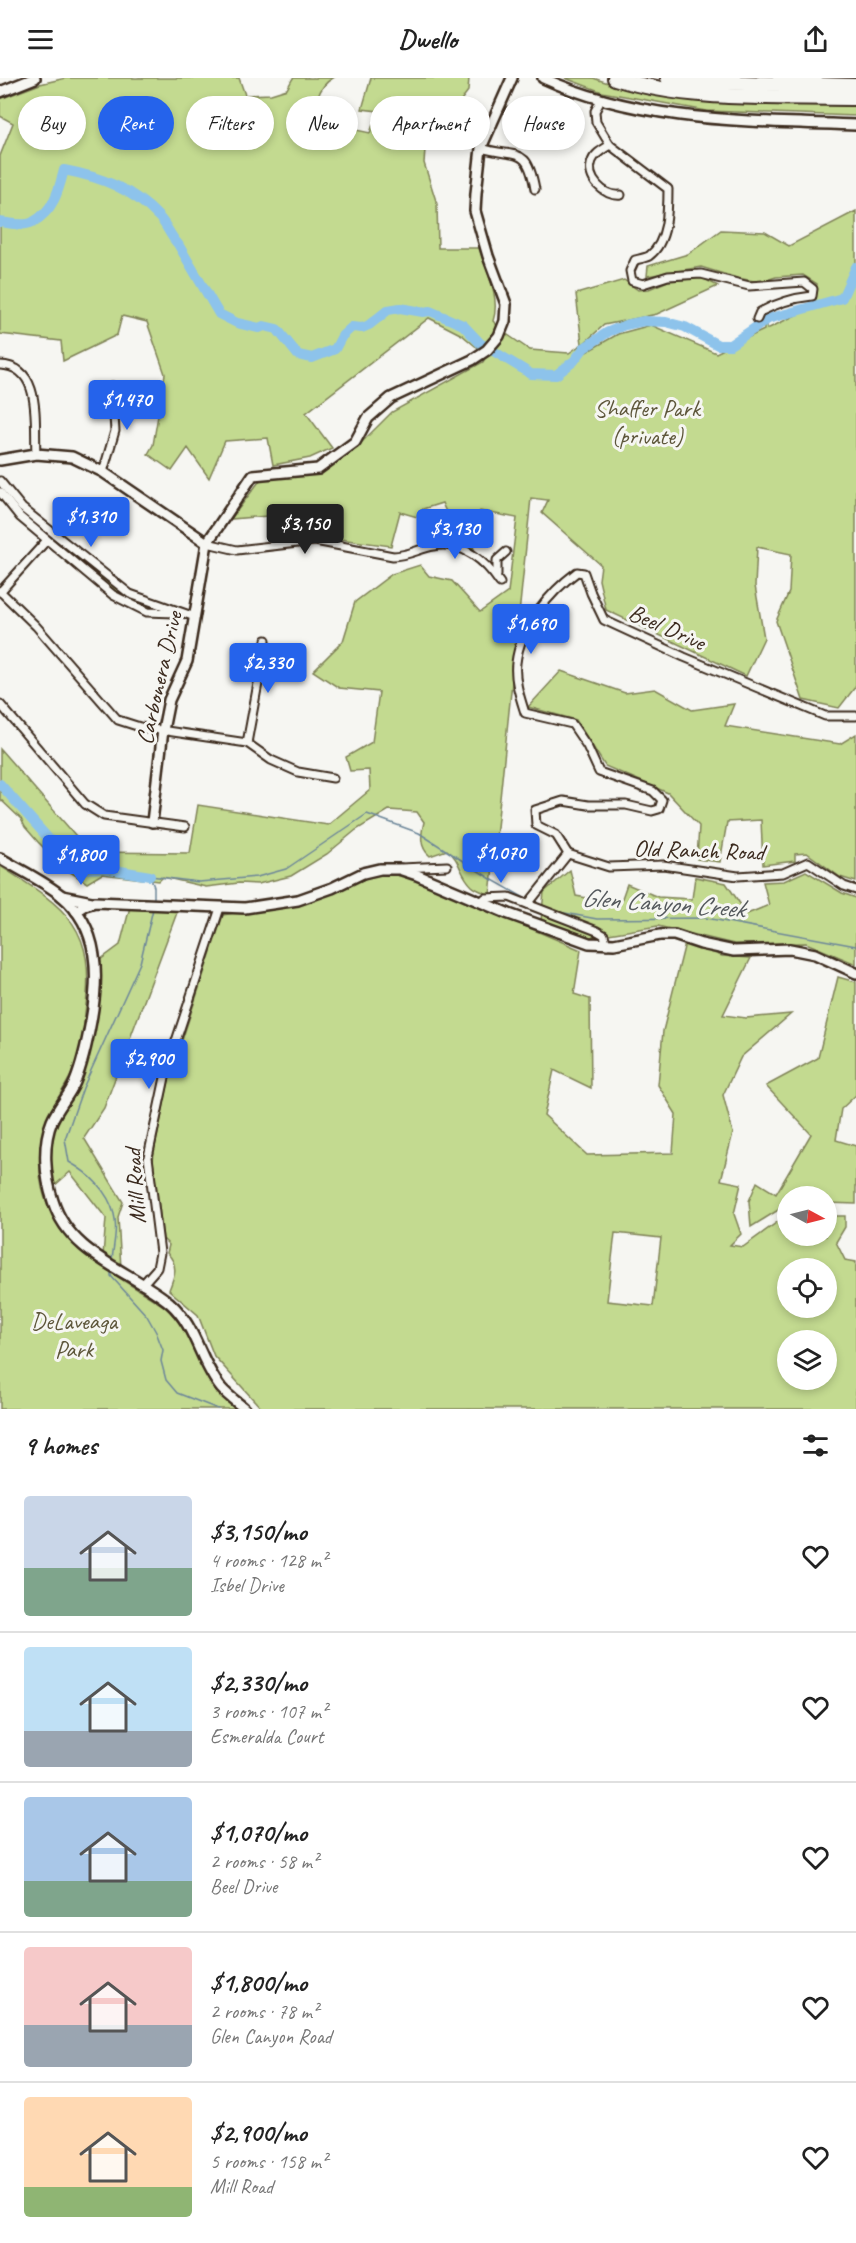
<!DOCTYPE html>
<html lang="en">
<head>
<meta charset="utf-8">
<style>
  :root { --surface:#fff; --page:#f6f6f6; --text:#222; --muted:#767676; --line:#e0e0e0; --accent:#2563eb }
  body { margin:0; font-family:Caveat,sans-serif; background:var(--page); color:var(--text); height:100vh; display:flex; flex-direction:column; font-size:22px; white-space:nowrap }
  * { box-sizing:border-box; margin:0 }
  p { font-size:20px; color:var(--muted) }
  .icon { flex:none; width:33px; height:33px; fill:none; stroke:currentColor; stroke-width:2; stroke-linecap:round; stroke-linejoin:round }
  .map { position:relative; height:1331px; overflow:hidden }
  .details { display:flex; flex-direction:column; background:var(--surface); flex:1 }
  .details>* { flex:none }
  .guide { position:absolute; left:18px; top:18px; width:820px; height:54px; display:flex; gap:12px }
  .needle { width:39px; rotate:97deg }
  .tools { position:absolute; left:777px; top:1108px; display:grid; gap:12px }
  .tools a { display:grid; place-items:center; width:60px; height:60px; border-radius:50%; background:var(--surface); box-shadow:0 3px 9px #0003; font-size:30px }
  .price { position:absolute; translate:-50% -51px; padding:0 14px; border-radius:6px; background:var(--accent); color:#fff; font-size:20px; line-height:39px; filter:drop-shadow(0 2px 3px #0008) }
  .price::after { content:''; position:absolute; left:50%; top:36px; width:18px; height:14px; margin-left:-9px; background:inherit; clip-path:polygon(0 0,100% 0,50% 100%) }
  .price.active { background:#222; color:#fff }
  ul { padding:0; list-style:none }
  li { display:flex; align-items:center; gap:18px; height:150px; padding:0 24px }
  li+li { border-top:2px solid var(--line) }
  li span { display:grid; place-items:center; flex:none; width:168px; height:120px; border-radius:6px; color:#555 }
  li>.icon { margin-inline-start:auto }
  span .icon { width:72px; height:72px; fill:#fffc; stroke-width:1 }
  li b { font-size:26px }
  h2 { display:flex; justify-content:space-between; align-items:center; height:72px; padding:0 24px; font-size:26px }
  .tag { padding:0 21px; border-radius:27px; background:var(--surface); box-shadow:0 3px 9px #0003; font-size:21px; line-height:54px }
  .tag.active { background:var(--accent); color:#fff }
  header { display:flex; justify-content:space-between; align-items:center; height:78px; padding:0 24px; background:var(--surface); font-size:27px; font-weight:700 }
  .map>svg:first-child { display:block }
  .green { fill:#c3da90; stroke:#7f8257; stroke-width:1.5; fill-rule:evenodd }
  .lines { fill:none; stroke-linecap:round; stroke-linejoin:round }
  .stream { stroke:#6c8699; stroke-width:1.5 }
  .river { stroke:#8dc3eb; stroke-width:10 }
  .minor-casing { stroke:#3b2a1e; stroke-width:11 }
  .tertiary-casing { stroke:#3b2a1e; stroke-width:14 }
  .motorway-casing { stroke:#3b2a1e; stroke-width:18 }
  .minor { stroke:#f6f6f2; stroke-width:7 }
  .tertiary { stroke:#f6f6f2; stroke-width:9 }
  .motorway { stroke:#f6f6f2; stroke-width:14 }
  .labels { text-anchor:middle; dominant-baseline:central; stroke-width:6; stroke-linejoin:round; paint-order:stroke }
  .park-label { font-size:24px; fill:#5d563a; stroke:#f6f6f2 }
  .street-label { font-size:24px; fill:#3b2a1e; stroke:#f6f6f2 }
  .water-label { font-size:26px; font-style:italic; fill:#54585c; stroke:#f6f6f2 }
</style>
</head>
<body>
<header><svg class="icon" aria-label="menu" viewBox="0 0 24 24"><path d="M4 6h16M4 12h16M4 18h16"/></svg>Dwello<svg class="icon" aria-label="share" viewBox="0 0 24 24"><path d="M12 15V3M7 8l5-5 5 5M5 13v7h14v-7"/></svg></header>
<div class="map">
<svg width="856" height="1331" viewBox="0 0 856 1331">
  <rect width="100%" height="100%" fill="#f6f6f2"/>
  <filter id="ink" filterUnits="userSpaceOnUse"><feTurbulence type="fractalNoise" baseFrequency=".0167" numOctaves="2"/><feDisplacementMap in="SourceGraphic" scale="12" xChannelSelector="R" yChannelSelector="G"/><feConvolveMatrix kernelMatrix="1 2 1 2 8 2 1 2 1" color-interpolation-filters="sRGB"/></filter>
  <g filter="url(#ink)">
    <g class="green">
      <path d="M66,0H239L245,17L271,16L287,11L293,0H333C317,9 315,27 314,43L370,55L378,33L362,31L371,0H469L468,13L437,54L426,58L424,85L437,126L438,170H479C486,192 501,219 493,243L505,255L530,272L569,275L582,266L576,216L624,202L638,212L649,211L668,203L702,200L718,208L657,236L604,247L582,267L583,276L618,256L651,247L716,275L764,252V248L767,247V251L815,228L817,206L803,197L776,199L760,204L737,200L701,189L647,198L648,188L688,176L721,152L765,154L789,168L856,133V608L839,630L803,622L776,543L789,514L791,476L757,469L755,508L764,560L746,598L606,532L599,502L601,487L542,435L548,422L531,420L490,817C484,814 476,812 472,808C460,797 460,781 447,772L430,778C419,769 421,756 424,744L417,734L389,732L356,752L327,776L291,798L258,806L239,805L206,809L163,799L159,803L102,796L87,805L64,790L38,764L25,749L21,741L0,721V671L90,774L190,775L198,727L328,747L370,712L369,692L350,693L346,679L372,664L379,614L339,610L313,593L343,563L355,524L392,496L420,487L429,498L452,503L480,534L508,514L517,440L480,433L469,448L450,443L442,425L423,431L417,439L400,434L391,468L317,458L315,434L231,441L261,401L313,397L361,365L392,334L483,284L488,275L475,268L462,257L429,240L306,335L332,370L310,380L273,387L268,360L225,363L209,400L188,370L172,393L148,376L153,367L165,296L147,244L122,238L117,257L63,283L61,263L0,256V78L13,45L0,38V21L40,6Z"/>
      <path d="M565,0H593L633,13L672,20L709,24L856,28V38L707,33L602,14Z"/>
      <path d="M4,414L66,470L118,511L156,530L139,527L115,515L23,437Z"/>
      <path d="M453,448L469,458L474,471L462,465L442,462L450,449Z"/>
      <path d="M561,593L625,615L655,611L692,632L734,626L725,648L840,666L856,656V804L840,799L807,775L795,776V783L763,787L761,742L727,744L720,784L697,781L699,748L668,715L605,688L576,642L528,629Z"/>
      <path d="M0,788C68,831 97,849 85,935C83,957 81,978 71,997C64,1011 55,1023 49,1037C37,1063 36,1104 49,1130C73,1178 123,1201 165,1229C186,1248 190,1268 204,1292C212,1307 223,1320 237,1331H0Z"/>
      <path d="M570,792L576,818L620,826L627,806L658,819L692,821L695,799L726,805L747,836L769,827L763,804L784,803L806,793L842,815L856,820V886L806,865L734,866L658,848L590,859L541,843L544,814Z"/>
      <path d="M381,795L410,799L581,872L574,916L590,921L591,1010L554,992L544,1037L587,1077L673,1075L676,1036L658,1007L663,953L685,865L722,878L751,880L723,937L746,940L791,936L741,979L723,1017L733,1055L721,1102L741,1106L734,1136L741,1156L730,1167L743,1169L783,1140H787L788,1158H826L827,1138H845V1149L836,1164L845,1182L856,1184V1331H262L214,1278L198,1237L169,1212C175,1197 179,1187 167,1175L169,1167L163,1161L153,1083L154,1074L169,1002L223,837L302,823ZM615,1155L661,1160L653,1228L607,1223ZM788,1191H826V1230H788ZM788,1263H826V1302H788Z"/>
      <path d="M130,829L178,832L104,1030L84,1060L123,1124L118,1139L121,1190L103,1178L106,1140L70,1094L53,1109L49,1072L55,1045L88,977L99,921L100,882L120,867Z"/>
      <path d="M838,899L856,904V1017L841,1031L836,1062L856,1068V1126L827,1125L826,1119H788L787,1128L783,1129L751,1149L749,1123L757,1104L776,1116L811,1056L766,1008L818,980Z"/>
    </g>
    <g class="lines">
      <g class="stream">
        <path d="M154,823V809L150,798L199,804L257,799L286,791L367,736L419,755L491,801L528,822"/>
        <path d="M554,833L597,841L706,840L856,868"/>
        <path d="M112,1183C113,1168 118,1151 114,1136C108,1113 89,1095 69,1084L65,1061L72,1041L83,1010L140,885L153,831"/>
        <path d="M111,1193V1198L147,1238L156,1254L163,1272L161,1283L166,1302L177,1315L218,1331"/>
      </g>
      <g class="river">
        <path d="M0,144C10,145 24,149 33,144C54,133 59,111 64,92C101,99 133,111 159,139C167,147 170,158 178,166L219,236L237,245L259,250L264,248L277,251L298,277L312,280L335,271L342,258L352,249L362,250L369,247L388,232L400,230L423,234L430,233L463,247L480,265L531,296L556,297L574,283L584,270L608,254L625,247L644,243L666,244L685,249L718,267H730L768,241L842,220L856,189"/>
        <path d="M0,706L64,778L87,791L103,790L150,798"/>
      </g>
      <defs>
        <g id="minor">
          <path d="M601,22L595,33L596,44L610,67L668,111C668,132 668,164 649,178C645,180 639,181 635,182L630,193L632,203L643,206L668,198L701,196L749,208L804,204L813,211L812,218C793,220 777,225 760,234L757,241"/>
          <path d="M610,67C604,71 595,75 592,83C585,100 604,119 621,117"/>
          <path d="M481,70C518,81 527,67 535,111"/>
          <path d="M0,287C43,288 34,345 36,376"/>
          <path d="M103,394L115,353L112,308"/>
          <path d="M0,403L22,430L130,516L195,539"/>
          <path d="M0,414L20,439L113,517L147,534L174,535"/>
          <path d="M207,465L237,472L315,463L393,478C409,478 420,470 434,468C462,462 486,484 500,505"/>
          <path d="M497,497V482L506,474"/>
          <path d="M0,513L36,548L118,642L140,649L247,665L271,682L298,694L333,700"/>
          <path d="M0,514L47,462"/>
          <path d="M0,626L85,726L104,738L185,749"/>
          <path d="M247,665L266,562"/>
          <path d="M568,776L556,757L536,747L535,732L563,723L588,727H626L652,733L659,731L662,722L653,713L599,694L587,668L572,646L525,635C520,619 514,602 516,585C520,549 550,514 577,494L584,495L591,515L604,542L684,579L825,638H856"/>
          <path d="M568,776L609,789L663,787L738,798L783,795L808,784L844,808L856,812"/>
          <path d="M401,790L447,788"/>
          <path d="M481,824L485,820L509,819L597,853L604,857L607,867"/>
          <path d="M528,826L568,776"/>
          <path d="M142,1207L157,1190L160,1175L148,1079L167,990L220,830"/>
        </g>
        <g id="tertiary">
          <path d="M543,0C641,45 751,43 856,47"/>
          <path d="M0,14L35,0"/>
          <path d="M0,382L36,376L72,379L103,394L207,465"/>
          <path d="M152,744L163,652L169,622L187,583L207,465L253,397L318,391L355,364L368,340L391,320L472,282L487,272L499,258L505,243L506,226L488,178L475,133L476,115L481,70L512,0"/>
          <path d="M0,780C20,792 44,803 62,818C100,850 99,898 91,943C87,965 83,984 75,1004C69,1018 58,1029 52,1043C42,1067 45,1099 53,1123C70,1178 130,1192 170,1225C196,1248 200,1284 221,1310C228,1318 237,1324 245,1331"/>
          <path d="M62,818L92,824"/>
          <path d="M76,833L85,827L95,824L245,830L298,822L332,810L363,795L380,791H399L417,797L509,836L589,865L614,866L660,857H674L701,866L734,873L790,871L815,876L856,895"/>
        </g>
        <g id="motorway">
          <path d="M615,0C691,24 777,18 856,20"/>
          <path d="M668,0L710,4L856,8"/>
        </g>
      </defs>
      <use href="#minor" class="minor-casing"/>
      <use href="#tertiary" class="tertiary-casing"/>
      <use href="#motorway" class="motorway-casing"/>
      <use href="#minor" class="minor"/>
      <use href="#tertiary" class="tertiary"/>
      <use href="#motorway" class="motorway"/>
    </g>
  </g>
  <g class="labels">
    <g class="park-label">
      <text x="647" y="330">Shaffer Park<tspan x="647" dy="28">(private)</tspan></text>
      <text x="74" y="1243">DeLaveaga<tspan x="74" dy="28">Park</tspan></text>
    </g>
    <g class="street-label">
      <text transform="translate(667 549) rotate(24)">Beel Drive</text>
      <text transform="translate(159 600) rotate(-77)">Carbonera Drive</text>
      <text transform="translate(699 772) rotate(2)">Old Ranch Road</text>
      <text transform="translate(135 1108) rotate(-94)">Mill Road</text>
    </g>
    <g class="water-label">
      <text transform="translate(663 825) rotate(4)">Glen Canyon Creek</text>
    </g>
  </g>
</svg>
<div class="tools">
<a><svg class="needle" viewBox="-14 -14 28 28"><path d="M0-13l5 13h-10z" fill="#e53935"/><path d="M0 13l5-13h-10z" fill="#767676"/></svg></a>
<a><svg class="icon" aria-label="locate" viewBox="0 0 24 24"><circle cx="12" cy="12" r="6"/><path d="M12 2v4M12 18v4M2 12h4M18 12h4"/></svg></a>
<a><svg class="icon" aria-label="layers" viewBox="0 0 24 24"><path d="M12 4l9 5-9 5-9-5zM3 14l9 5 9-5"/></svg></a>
</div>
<b class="price" style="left:127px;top:353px">$1,470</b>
<b class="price" style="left:91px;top:470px">$1,310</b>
<b class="price active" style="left:305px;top:477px">$3,150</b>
<b class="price" style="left:455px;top:482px">$3,130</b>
<b class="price" style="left:531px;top:577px">$1,690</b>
<b class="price" style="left:268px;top:616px">$2,330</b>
<b class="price" style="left:501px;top:806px">$1,070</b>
<b class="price" style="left:81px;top:808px">$1,800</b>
<b class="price" style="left:149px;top:1012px">$2,900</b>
<div class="guide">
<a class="tag">Buy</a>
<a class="tag active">Rent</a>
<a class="tag">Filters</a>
<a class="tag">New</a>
<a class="tag">Apartment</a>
<a class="tag">House</a>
</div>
</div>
<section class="details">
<h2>9 homes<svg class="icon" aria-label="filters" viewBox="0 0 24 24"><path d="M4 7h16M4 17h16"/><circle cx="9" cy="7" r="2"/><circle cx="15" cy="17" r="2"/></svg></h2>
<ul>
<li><span style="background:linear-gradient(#c9d6e8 60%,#7fa58c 0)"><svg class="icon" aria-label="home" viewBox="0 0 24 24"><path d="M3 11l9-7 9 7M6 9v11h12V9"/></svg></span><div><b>$3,150/mo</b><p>4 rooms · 128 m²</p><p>Isbel Drive</p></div><svg class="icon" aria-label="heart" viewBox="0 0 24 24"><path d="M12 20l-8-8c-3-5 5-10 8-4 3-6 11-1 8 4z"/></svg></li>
<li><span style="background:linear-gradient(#bfe0f5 70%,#9aa5b1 0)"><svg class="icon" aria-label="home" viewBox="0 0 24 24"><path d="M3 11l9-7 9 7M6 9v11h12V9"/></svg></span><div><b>$2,330/mo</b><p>3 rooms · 107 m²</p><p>Esmeralda Court</p></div><svg class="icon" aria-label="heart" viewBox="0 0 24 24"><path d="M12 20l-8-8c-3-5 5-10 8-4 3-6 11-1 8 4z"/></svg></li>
<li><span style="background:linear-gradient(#a9c7e8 70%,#7fa58c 0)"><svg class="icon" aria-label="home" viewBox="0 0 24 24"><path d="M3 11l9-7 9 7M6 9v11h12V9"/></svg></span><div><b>$1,070/mo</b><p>2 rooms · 58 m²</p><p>Beel Drive</p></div><svg class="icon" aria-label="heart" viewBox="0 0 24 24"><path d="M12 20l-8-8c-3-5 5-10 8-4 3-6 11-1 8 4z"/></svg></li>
<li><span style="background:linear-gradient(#f6c9c9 65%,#9aa5b1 0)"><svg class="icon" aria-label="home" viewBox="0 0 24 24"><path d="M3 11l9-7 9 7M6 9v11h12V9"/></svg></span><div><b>$1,800/mo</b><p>2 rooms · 78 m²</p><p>Glen Canyon Road</p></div><svg class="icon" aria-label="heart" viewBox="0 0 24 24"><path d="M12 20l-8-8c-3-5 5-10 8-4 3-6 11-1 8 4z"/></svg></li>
<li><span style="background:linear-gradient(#ffd9b3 75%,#8fb573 0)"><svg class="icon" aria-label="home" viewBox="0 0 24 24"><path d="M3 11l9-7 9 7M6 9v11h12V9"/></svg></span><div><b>$2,900/mo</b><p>5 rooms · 158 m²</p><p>Mill Road</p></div><svg class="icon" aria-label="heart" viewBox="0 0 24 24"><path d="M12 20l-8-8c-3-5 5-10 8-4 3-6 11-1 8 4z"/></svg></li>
</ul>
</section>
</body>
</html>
